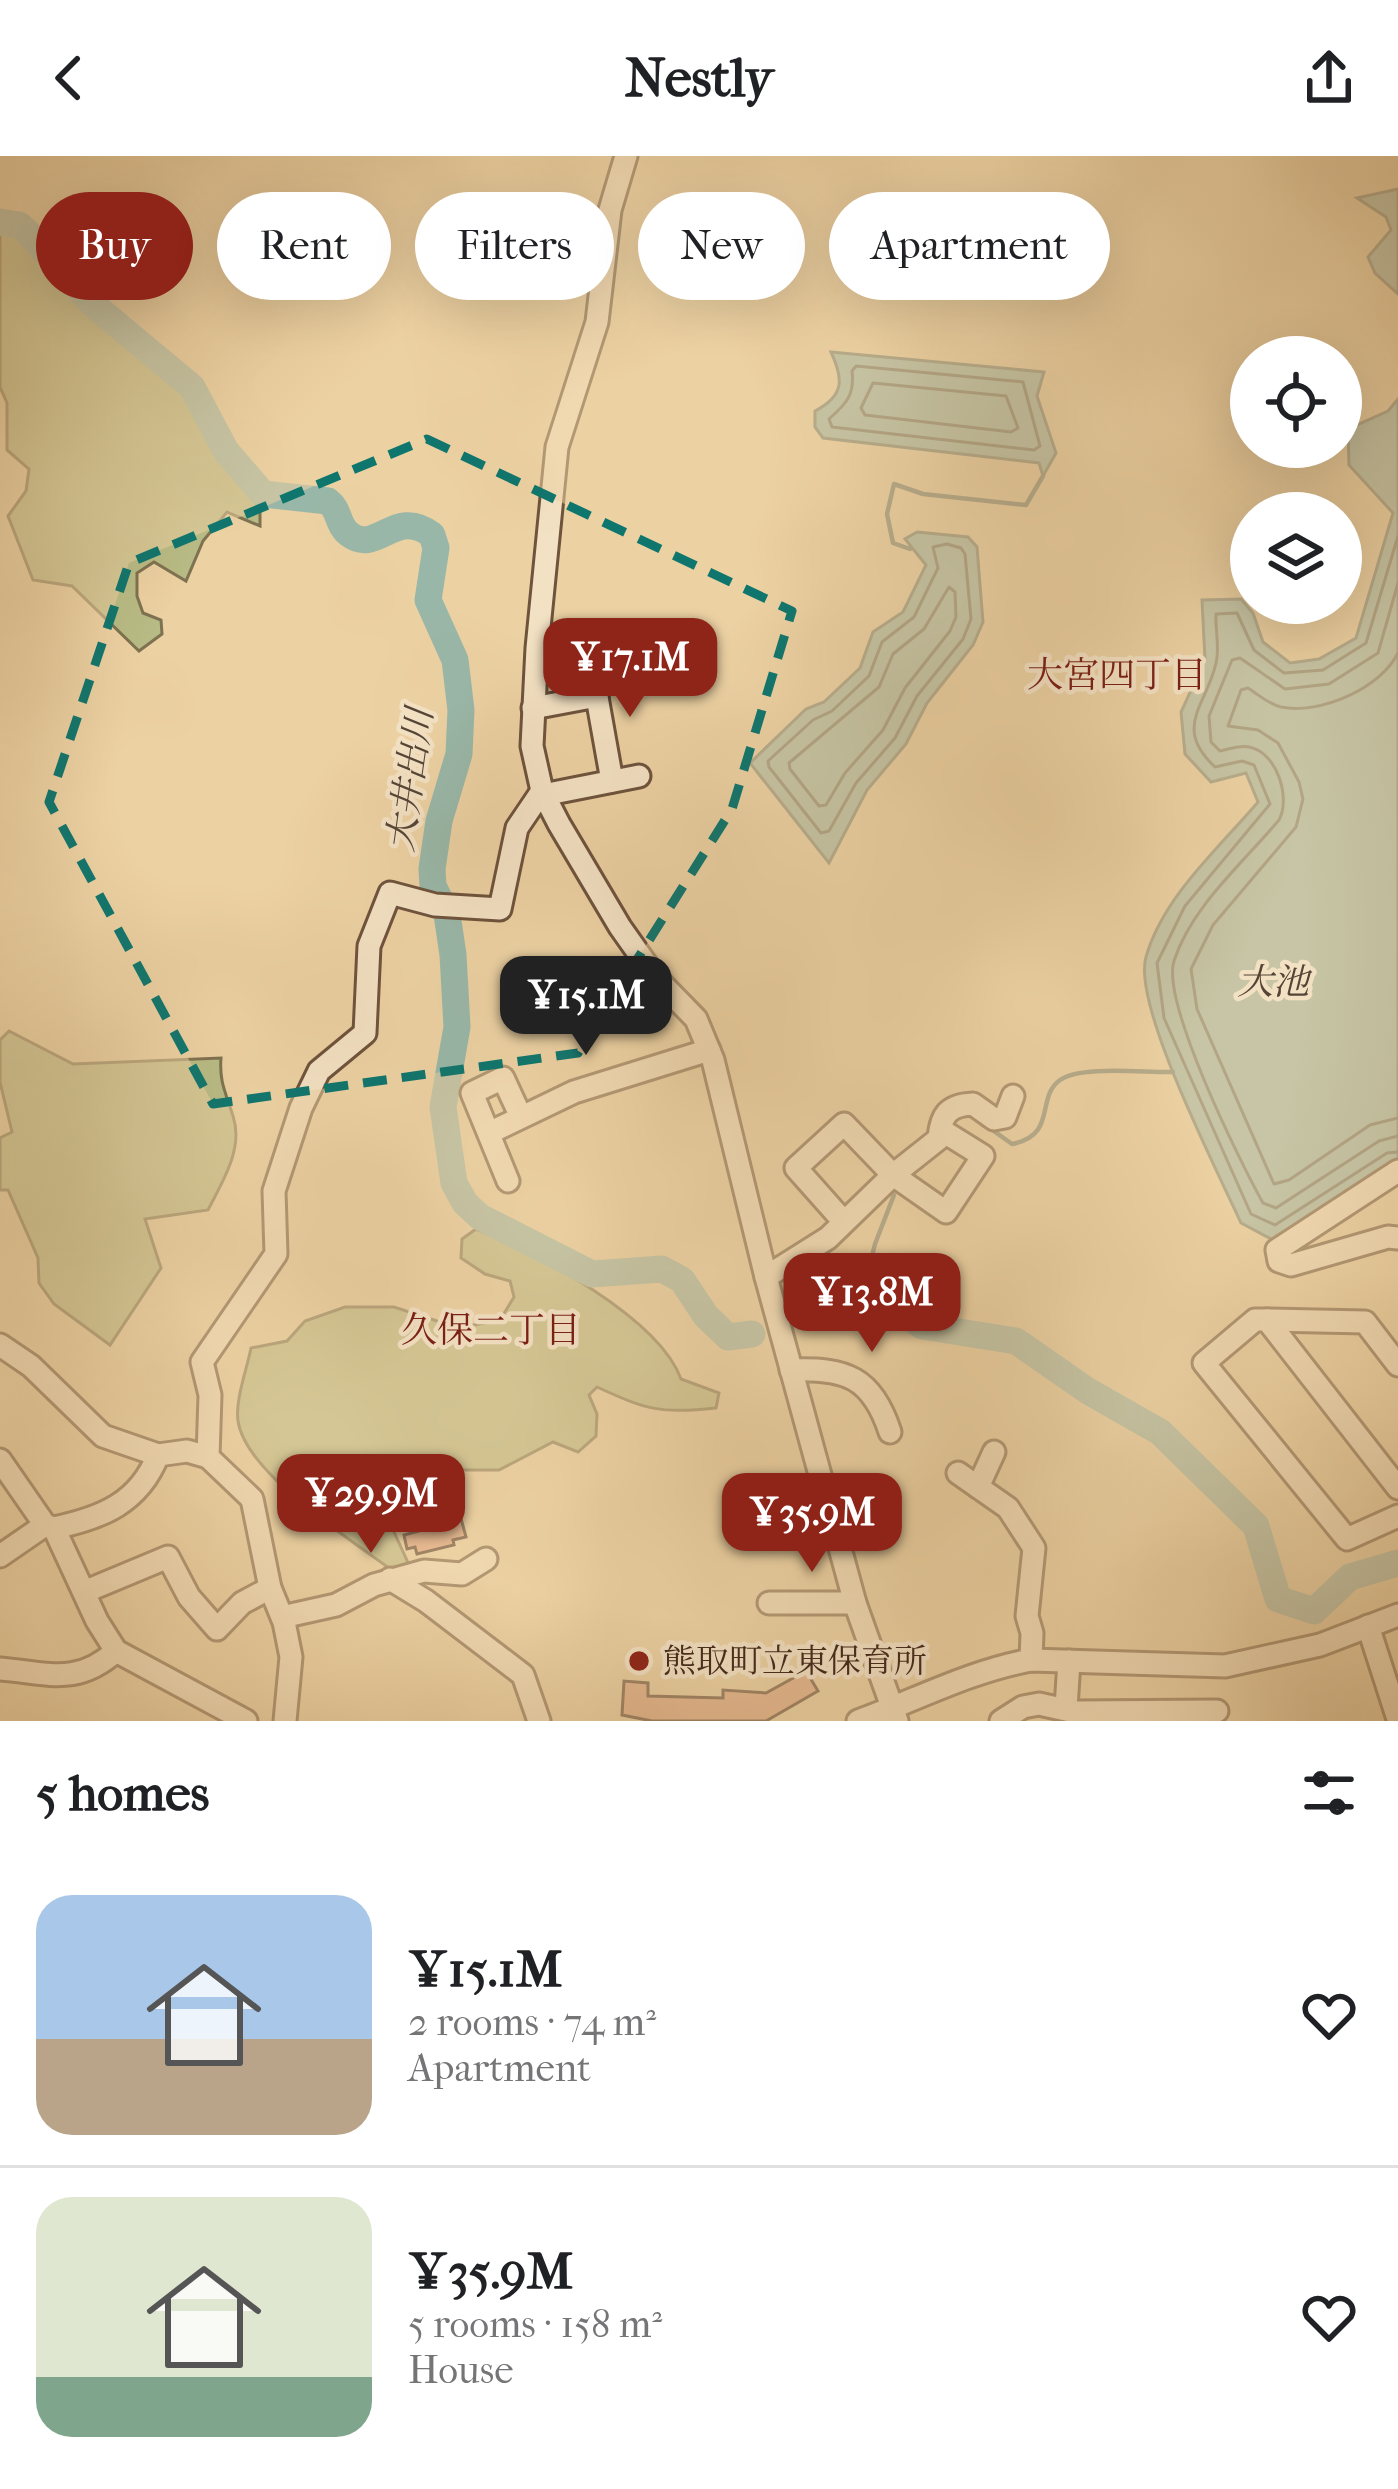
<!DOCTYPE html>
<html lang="en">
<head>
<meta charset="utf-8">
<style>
  :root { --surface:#fff; --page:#f6f6f6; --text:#202124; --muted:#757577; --line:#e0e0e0; --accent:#8f2418 }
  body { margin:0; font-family:"IM FELL French Canon","Noto Serif JP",serif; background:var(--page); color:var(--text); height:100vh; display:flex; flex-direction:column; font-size:45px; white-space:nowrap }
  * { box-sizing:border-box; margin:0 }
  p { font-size:39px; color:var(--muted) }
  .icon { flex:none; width:66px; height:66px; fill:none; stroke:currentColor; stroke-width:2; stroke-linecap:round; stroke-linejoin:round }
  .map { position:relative; height:1565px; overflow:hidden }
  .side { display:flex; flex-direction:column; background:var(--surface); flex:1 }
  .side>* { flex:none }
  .guide { position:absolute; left:36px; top:36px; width:1326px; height:108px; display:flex; gap:24px }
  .controls { position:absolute; left:1230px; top:180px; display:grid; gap:24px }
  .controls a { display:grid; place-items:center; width:132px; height:132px; border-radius:50%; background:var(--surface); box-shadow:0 12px 48px #0002; font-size:60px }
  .price { position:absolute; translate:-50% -102px; padding:0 27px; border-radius:24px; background:var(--accent); color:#fff; font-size:39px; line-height:78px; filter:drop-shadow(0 3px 6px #0008) }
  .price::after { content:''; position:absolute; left:50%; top:72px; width:36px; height:27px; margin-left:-18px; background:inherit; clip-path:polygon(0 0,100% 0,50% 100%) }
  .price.on { background:#222; color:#fff }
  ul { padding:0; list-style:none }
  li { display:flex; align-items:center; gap:36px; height:300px; padding:0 36px }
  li+li { border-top:3px solid var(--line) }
  li span { display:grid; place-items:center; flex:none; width:336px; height:240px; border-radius:36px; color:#555 }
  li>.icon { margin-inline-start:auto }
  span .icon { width:144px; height:144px; fill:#fffc; stroke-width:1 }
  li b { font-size:51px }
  h2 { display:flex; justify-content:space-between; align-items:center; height:144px; padding:0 36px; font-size:51px }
  .chip { padding:0 42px; border-radius:54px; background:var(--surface); box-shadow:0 12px 48px #0002; font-size:42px; line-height:108px }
  .chip.on { background:var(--accent); color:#fff }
  header { display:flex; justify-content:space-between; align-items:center; height:156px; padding:0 36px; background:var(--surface); font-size:54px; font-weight:700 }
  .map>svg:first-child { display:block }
  .green { fill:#b8bb85; stroke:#7e7250; stroke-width:3 }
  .water { fill:#99b7a8; stroke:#777e70; stroke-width:3 }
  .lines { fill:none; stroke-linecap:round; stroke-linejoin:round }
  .shore { stroke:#6e7062; stroke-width:3 }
  .stream { stroke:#777e70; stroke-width:4.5 }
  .river { stroke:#99b7a8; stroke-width:27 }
  .building { fill:#de9c7b; stroke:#44291b; stroke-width:3 }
  .minor-casing { stroke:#6e533d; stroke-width:27 }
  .minor { stroke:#f3e1c3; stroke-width:21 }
  .marked { fill:none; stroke:#0f766e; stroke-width:9; stroke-dasharray:24 15; stroke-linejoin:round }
  .poi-dot { fill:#8f2418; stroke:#f3e1c3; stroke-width:4.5 }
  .labels { text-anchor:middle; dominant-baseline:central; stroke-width:9; stroke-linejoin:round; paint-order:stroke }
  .poi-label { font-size:33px; fill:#44291b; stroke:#f3e1c3; text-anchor:start }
  .neighbourhood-label { font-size:36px; fill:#7a1f14; stroke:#f3e1c3 }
  .water-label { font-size:36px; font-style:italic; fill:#554537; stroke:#f3e1c3 }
</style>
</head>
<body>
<header><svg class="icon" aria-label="back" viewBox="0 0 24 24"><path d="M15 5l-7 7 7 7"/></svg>Nestly<svg class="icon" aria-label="share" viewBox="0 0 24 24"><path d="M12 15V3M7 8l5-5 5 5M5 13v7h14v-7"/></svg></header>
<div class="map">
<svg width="1398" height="1565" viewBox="0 0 1398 1565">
  <rect width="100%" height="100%" fill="#ecd1a3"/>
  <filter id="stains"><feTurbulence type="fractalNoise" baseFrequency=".00167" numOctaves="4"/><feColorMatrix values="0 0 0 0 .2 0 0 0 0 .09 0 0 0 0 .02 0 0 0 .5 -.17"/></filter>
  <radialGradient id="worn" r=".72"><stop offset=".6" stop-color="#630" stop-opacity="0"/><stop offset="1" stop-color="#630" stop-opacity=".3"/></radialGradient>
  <g class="green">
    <path d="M0,73L17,74L93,156L188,235L220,303L260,352V370L227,356L203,385L186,425L154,406L137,417V440L143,457L161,464L162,478L139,495L72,430L33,424L8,360L26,335L29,313L7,294V247L0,231Z"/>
    <path d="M9,875L73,908L221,902C219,926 226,937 233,960C244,993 222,1026 208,1054L145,1063L161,1112L110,1189L54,1148L39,1127L38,1102L8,1034H0V982L12,976L0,926V884Z"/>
    <path d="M476,1073C536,1096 659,1162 681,1223L719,1237L716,1252C661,1258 647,1254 597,1231L589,1239L597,1258L596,1280L578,1296L553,1286L499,1314H418L381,1331L368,1345L381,1362L389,1365L410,1411L397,1418C355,1386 246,1319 238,1265C235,1244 247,1213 251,1192L287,1185L305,1165L345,1151H394L437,1165L475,1169L500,1164L514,1141L510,1125L485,1118L461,1102L462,1083Z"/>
  </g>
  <g class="water">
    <path d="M1398,33V138L1375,117L1368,101L1391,74L1386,61L1357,42Z"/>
    <path d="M831,196L1044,216L1037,240L1056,297L1043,320L1039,307L823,282L815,271V255C844,240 844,224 831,196Z"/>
    <path d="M1398,243V1005L1312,1063L1273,1084L1241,1067C1218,1016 1132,849 1146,801C1163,741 1219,692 1258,646L1246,617L1211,626L1185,598L1181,556L1205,504L1202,444L1241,443L1253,457L1263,486L1290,507L1319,503L1356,482L1393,357L1349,309L1348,273L1388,255Z"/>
    <path d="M917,376L968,381L977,391L983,466L973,489L927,547L906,588L867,634L829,707L750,607L806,553L824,546L860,512L873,476L903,456L926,409L905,383Z"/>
  </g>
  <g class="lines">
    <g class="shore">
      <path d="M856,210L1023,226L1040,290L1034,294L832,271L829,263C846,248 855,239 852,215Z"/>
      <path d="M873,227L1006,240L1018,272L1011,276L865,259L861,252Z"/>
      <path d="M1398,380L1366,487L1323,514L1284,517L1254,494L1237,457L1216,458C1215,473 1220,492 1216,507C1207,549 1172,571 1215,611L1242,605L1254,609L1270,648L1185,750L1157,807L1164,862L1251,1058L1275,1069L1387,997L1398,996"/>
      <path d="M947,388L961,392L965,398L971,463L963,483L917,540L895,582L856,627L829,675L821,677L769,611L768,605L813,564L832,555L869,520L882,486L914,461L938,412L933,391Z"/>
      <path d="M1398,427L1378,497L1329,528L1285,533L1240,502L1232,504L1209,560L1211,586L1220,595C1229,593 1240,589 1249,591C1277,596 1291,642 1279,664C1243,707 1191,751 1174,805C1161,846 1240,1006 1263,1047L1276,1052L1379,985L1398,980"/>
      <path d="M949,431L955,436L956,461L950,475L905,532L883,574L845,617L826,649L819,650L790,613L789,607L879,531L893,498L924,473Z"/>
      <path d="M1398,497C1381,532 1320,559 1281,551C1268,548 1259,539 1248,532L1241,534L1228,570L1258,574L1278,587L1299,626L1303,643L1296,671L1213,769L1191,813L1197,853L1274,1028L1289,1024L1370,969L1398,962"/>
    </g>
    <g class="stream">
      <path d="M910,393L893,387L887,358L894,328L923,338L1026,349L1043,320"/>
      <path d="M991,973L1012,988C1058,979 1035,942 1060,924C1081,909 1146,917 1173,916"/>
      <path d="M867,1120L875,1088L894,1039"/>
    </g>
    <g class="river">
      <path d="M0,66L19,69L26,75L96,151L192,231L226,295L263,338L328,345C340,354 337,369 349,378C377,400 395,350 432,379L436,392L428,444L455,504L461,554L459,598L439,665L432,713L433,730L447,758L453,799L457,871L443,951L454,1027L465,1047L480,1061L592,1118L662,1113L682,1124L706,1160L728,1181L752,1178"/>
      <path d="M792,1158C815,1140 866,1096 895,1130C907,1143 906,1161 922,1170L1016,1185L1088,1235L1160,1276L1256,1370L1278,1443L1314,1455L1350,1421L1398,1407"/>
    </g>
  </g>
  <g class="building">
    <path d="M451,1326L466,1381L453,1384L454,1389L417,1398L415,1391L407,1393L404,1379L441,1369L436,1329Z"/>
    <path d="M806,1515L818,1535L766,1565H652L622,1559L624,1525L648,1527V1540L723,1542V1534L766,1537Z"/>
  </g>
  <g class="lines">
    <defs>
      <g id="minor">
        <path d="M626,0L610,54L597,166L557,291L537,492L532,590L542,635L559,668L620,771L656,822L696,863L713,904L766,1121L855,1447L897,1565"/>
        <path d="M592,513L612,625"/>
        <path d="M533,552L597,540"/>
        <path d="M543,639L639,620"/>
        <path d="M489,977L574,936L709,894"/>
        <path d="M939,982C941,959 948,949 973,948L994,963L1005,961L1013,940"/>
        <path d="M1398,1015L1277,1094L1279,1105L1291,1109L1388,1081L1398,1082"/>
        <path d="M508,1025L472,937L503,922L521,961"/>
        <path d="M766,1121L828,1082L893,1019L946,977L983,1000L946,1056L893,1019L844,968L796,1012L844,1066"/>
        <path d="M1267,1164L1365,1166L1398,1209"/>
        <path d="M0,1189L31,1210L103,1280L158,1299L187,1295L208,1301"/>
        <path d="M791,1214C846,1212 872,1221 890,1276"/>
        <path d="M0,1304L45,1369L54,1372L97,1465L116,1495L246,1565"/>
        <path d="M958,1317L1008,1352L1034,1392L1027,1460L1032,1477L1031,1504"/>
        <path d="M978,1331L994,1296"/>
        <path d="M1398,1332L1267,1164H1255L1204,1207L1347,1383L1398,1360"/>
        <path d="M54,1372C102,1362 139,1347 158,1299"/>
        <path d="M0,1400L45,1369"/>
        <path d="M390,1423L426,1445L523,1519L539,1565"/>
        <path d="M84,1436L168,1401L189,1441L217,1473L242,1447L270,1432"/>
        <path d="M769,1447H855"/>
        <path d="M282,1461L336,1449L374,1429L424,1415L462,1418L486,1403"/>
        <path d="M1368,1470L1398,1563"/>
        <path d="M0,1513C49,1517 77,1530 116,1495"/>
        <path d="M1066,1552L1069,1505"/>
        <path d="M285,1565L291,1501L284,1466L270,1432L252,1343L208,1301L210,1239L202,1206L276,1098L274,1035L301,952L319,915L365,877L369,790L390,737L435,749L500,753L517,672L542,635"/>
        <path d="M858,1565C916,1544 970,1515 1031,1504L1225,1510L1320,1489L1398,1459"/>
        <path d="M1001,1565L1023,1551L1039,1548L1075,1556L1217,1555"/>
      </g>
    </defs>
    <use href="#minor" class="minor-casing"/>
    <use href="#minor" class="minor"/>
  </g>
  <path d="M0 0H1398V1565H0ZM427,283L792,455L732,653L578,897L213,948L49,646L129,407Z" fill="#ecd1a3" fill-opacity=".55" fill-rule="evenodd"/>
  <path class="marked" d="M427,283L792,455L732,653L578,897L213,948L49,646L129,407Z"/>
  <circle class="poi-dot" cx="639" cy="1505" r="12"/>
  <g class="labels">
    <g class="poi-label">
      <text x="663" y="1505">熊取町立東保育所</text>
    </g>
    <g class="neighbourhood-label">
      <text x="1117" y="519">大宮四丁目</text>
      <text x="491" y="1174">久保二丁目</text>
    </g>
    <g class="water-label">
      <text transform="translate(410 624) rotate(-82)">大井出川</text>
      <text x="1273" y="826">大池</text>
    </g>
  </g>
  <rect width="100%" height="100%" filter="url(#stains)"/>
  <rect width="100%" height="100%" fill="url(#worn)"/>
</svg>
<div class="controls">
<a><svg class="icon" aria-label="locate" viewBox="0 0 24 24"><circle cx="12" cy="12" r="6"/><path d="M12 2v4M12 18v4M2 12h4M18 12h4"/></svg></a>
<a><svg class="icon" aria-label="layers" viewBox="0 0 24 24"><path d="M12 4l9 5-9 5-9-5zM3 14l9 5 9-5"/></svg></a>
</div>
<b class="price" style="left:630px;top:564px">¥17.1M</b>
<b class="price on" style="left:586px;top:902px">¥15.1M</b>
<b class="price" style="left:872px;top:1199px">¥13.8M</b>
<b class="price" style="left:371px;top:1400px">¥29.9M</b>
<b class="price" style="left:812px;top:1419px">¥35.9M</b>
<div class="guide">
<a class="chip on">Buy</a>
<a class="chip">Rent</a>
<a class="chip">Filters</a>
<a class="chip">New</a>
<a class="chip">Apartment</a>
</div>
</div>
<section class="side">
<h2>5 homes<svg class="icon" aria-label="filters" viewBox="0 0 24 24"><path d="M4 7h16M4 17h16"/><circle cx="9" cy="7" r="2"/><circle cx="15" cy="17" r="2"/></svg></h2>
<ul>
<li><span style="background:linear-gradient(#a9c7e8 60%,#b9a48a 0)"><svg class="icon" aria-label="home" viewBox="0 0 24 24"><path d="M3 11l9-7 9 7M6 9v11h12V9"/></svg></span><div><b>¥15.1M</b><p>2 rooms · 74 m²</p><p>Apartment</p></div><svg class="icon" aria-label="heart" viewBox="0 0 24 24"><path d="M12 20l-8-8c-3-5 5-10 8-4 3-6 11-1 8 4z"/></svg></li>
<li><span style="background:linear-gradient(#dfe7d0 75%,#7fa58c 0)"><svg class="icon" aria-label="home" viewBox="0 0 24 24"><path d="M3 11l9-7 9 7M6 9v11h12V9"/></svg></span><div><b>¥35.9M</b><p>5 rooms · 158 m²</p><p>House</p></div><svg class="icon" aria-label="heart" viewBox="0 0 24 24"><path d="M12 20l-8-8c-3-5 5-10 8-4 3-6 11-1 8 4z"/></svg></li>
</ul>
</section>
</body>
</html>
